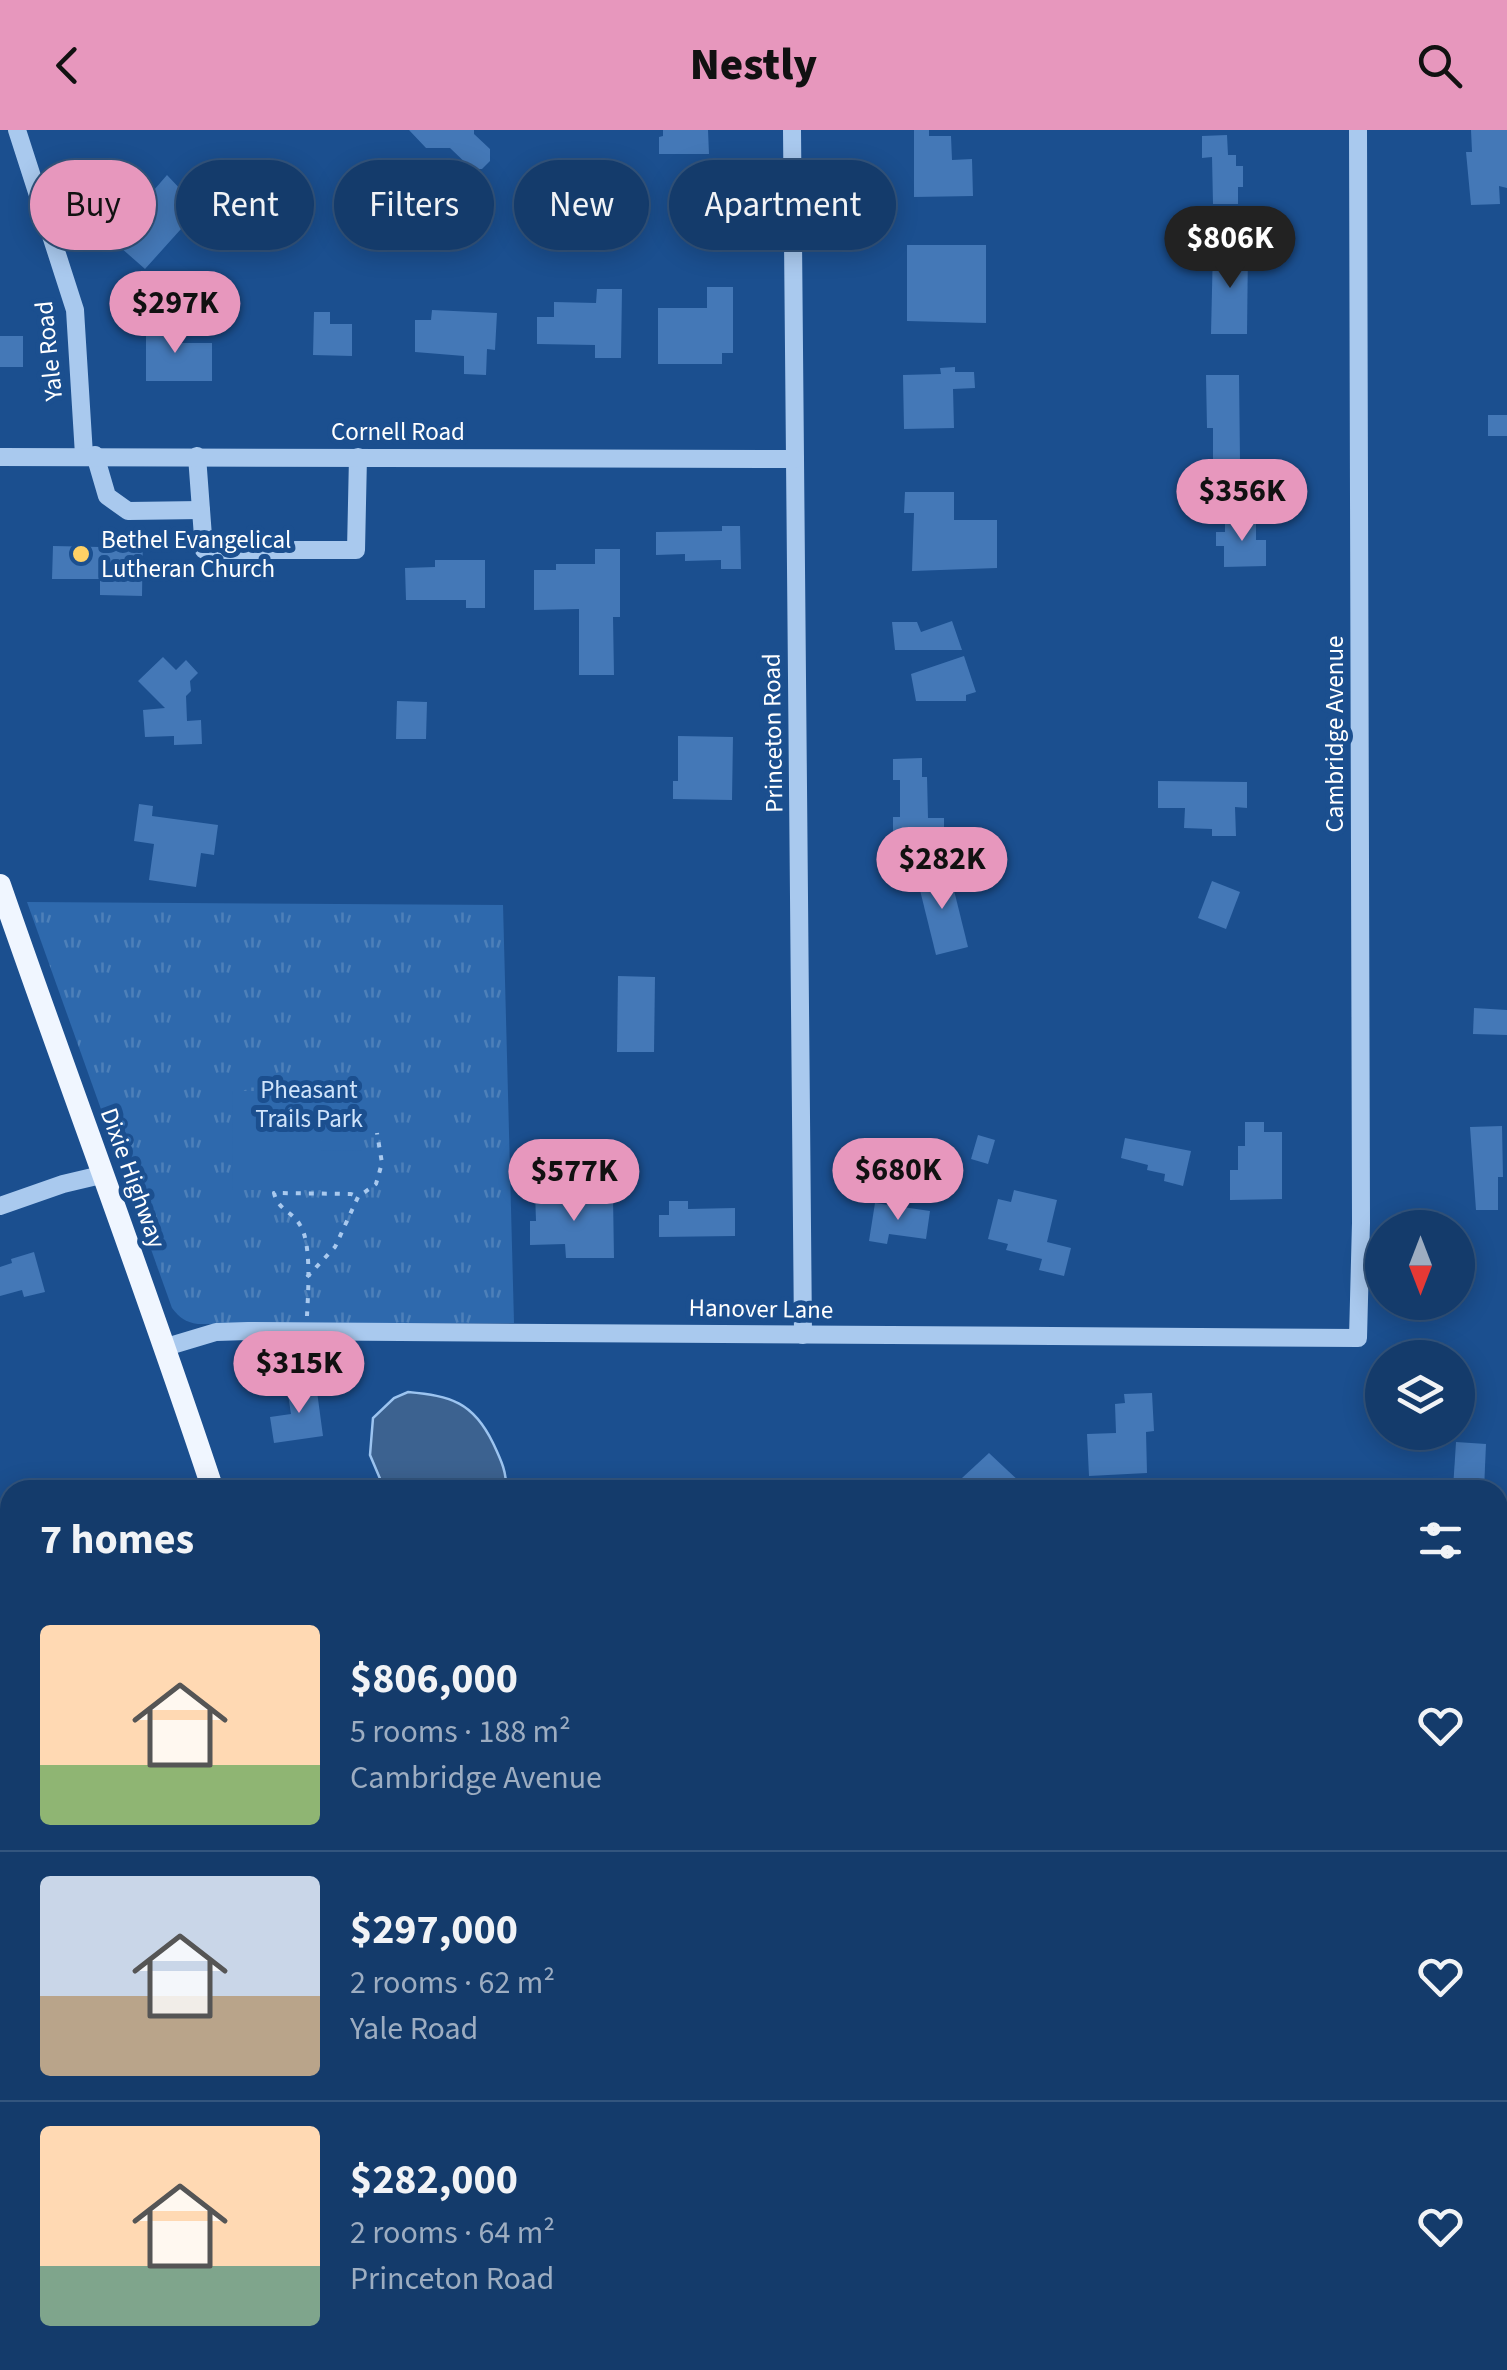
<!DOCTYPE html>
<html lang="en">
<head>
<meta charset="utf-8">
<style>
  :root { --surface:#143b6b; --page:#214673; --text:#f1f3f6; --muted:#9dadc1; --line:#33557e; --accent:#e797bd }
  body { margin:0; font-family:"Source Sans 3",sans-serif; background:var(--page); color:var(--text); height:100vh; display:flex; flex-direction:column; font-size:38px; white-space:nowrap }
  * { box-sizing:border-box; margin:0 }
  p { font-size:32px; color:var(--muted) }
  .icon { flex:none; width:55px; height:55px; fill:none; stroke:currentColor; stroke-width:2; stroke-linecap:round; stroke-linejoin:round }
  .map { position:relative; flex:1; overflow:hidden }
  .sheet { position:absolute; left:0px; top:1350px; width:1508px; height:890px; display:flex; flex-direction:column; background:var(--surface); border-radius:30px 30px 0 0; box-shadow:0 5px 25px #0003,0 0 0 2px var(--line) }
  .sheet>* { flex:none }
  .top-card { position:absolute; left:30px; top:30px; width:1000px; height:90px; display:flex; gap:20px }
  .needle { width:65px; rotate:180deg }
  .tools { position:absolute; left:1365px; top:1080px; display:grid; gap:20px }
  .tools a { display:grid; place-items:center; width:110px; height:110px; border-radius:50%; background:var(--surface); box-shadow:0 5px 25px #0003,0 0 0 2px var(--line); font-size:50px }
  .price { position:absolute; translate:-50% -85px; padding:0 22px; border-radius:35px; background:var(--accent); color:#111; font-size:32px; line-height:65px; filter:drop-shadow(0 2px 5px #0008) }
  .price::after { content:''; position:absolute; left:50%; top:60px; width:30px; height:22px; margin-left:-15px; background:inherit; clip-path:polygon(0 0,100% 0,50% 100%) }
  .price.on { background:#222; color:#fff }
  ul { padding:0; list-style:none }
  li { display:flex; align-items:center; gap:30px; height:250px; padding:0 40px }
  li+li { border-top:2px solid var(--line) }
  li span { display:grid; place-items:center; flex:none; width:280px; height:200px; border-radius:10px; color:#555 }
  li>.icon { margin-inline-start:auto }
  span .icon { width:120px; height:120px; fill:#fffc; stroke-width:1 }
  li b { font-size:42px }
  h2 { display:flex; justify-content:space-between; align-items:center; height:120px; padding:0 40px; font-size:42px }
  .chip { padding:0 35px; border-radius:45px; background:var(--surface); box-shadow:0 5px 25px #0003,0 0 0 2px var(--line); font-size:35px; line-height:90px }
  .chip.on { background:var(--accent); color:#111 }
  header { display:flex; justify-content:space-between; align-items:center; height:130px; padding:0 40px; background:var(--accent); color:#111; font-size:45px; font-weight:800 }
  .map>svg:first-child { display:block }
  .park { fill:url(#park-tufts) }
  .garden { fill:#2e69ad }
  .water { fill:#3c6290; stroke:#9cc4f0; stroke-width:2.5 }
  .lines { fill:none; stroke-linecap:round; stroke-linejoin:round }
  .stream { stroke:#9cc4f0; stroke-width:5 }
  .building { fill:#4478b7 }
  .path { stroke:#a9c9ee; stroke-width:4; stroke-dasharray:5 8; stroke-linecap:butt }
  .minor { stroke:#a9c9ee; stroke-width:18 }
  .major { stroke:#f0f6ff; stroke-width:22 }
  .poi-dot { fill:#ffd166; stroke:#1b4f8f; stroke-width:4 }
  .labels { text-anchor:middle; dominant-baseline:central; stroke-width:10; stroke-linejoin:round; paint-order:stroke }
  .street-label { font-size:25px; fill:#fff; stroke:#1b4f8f }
  .poi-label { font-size:25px; fill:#fff; stroke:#1b4f8f; text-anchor:start }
  .park-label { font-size:25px; fill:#cfe3fa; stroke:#1b4f8f }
</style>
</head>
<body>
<header><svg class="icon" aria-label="back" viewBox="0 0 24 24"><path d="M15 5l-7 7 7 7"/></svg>Nestly<svg class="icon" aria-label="search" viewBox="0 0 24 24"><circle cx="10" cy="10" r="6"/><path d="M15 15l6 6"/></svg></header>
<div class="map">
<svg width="1507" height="2240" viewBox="0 0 1507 2240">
  <defs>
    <pattern id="park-tufts" width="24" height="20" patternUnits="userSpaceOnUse" patternTransform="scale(2.5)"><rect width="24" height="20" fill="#2e69ad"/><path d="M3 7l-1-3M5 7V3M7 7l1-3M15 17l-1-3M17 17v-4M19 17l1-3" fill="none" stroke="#4d80b9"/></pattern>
  </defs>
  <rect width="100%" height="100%" fill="#1b4f8f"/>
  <path class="park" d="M27,772L503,775L514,1193L198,1194C185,1192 180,1188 172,1178Z"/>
  <path class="garden" d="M232,961H321V1020L363,1021V1060H233Z"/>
  <path class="water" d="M408,1262C451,1266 473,1272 493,1313C501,1330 507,1342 506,1360L384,1358L370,1325L373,1288L394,1268Z"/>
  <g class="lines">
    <g class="stream">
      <path d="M1498,1590H1507"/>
      <path d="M1498,1670L1507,1671"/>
      <path d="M1498,1792L1507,1783"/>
      <path d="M1186,2240L1192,2230"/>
    </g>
  </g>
  <g class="building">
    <path d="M409,0H474V4L490,19V31L482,39H472L450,18H426Z"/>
    <path d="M663,0H708L709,24H659V7L663,6Z"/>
    <path d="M914,0H929V6H951L952,30L972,29L973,66L914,67Z"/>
    <path d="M1471,0H1507V58L1499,56L1500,74L1471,75L1466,22H1472Z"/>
    <path d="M1227,5L1228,25H1236V36H1243V57H1238V74H1213L1212,27L1202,28V6Z"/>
    <path d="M126,35L154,60L167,45L199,79L145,139L120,117L144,90L106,57Z"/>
    <path d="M907,115H986V193L907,191Z"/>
    <path d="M1213,117L1248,118L1247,204H1211Z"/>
    <path d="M707,157H733V223H722V234H658V178H707Z"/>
    <path d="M597,159H622L621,228H595V215L537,214V187H554V172L596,173Z"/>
    <path d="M432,180L497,183L495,220L487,219L486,245L464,244V226L415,222V190H431Z"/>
    <path d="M314,182H330V194H352V226L313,225Z"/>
    <path d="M146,189H170V213H212V251H146Z"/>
    <rect x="0" y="206" width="23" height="31"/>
    <path d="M955,237V242H974L975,258L953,259L954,298L904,299L903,245L941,244L940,238Z"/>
    <path d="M1206,245H1239L1240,330H1213V298H1207Z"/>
    <rect x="1488" y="285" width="19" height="21"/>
    <path d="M905,362H954V390H997V438L912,441L914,383H904Z"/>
    <path d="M1225,389H1256V410H1266V436L1224,437V416H1216V402H1225Z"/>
    <path d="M722,396H740L741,439H721V430L685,431V424L656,425V402L722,401Z"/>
    <path d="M100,401H143L142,466L100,465V449H52L53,416L100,417Z"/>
    <path d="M595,419H620V487H613L614,545H579V479L534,480V440H556V434H595Z"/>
    <path d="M435,430H485V478H466V470H406L405,438L435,437Z"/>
    <path d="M952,491L962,520H895L892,492H917L921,502Z"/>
    <path d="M964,526L976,562L966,565V571H916L911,544Z"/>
    <path d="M163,527L176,540L186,530L198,543L190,551L191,561L186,566L187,591L201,590L202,614L174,615V606L145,607L143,580L165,578L138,551Z"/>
    <path d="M397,571L427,572L426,609H396Z"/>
    <path d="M678,606L733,607L732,670L673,669V651H678Z"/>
    <path d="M922,628V647H927L928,688H944V708L893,709V687H900V650H893V629Z"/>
    <path d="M1158,651L1247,652V678L1235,677L1236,706H1212V699L1184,698L1185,678H1158Z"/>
    <path d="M139,674L153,676L152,686L218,695L214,725L201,723L196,757L149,750L154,714L134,711Z"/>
    <path d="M949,740L968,817L936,825L917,748Z"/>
    <path d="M1212,751L1240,762L1226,799L1198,788Z"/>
    <path d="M618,846L655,847L654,922H617Z"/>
    <path d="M1474,878L1507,880V905L1473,904Z"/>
    <path d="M1245,992H1264V1002H1282V1069L1230,1070V1040H1238V1016H1245Z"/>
    <path d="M1502,996L1503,1047H1498V1080H1476L1470,997Z"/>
    <path d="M978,1005L995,1010L988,1034L971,1029Z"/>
    <path d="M1125,1008L1191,1021L1183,1056L1164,1051L1165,1044L1147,1040L1148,1035L1121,1028Z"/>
    <path d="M1014,1060L1057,1070L1047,1112L1071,1118L1064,1146L1039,1140L1042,1129L1006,1120L1008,1114L988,1109L998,1069L1011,1072Z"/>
    <path d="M535,1061H566V1067H613L614,1128H566L565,1114L530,1115V1091H536Z"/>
    <path d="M669,1071H688V1079L735,1078V1106L659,1107V1085H669Z"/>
    <path d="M875,1073L930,1081L926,1109L889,1104L887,1114L869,1111Z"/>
    <path d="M34,1122L45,1162L24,1167L22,1160L0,1166V1137L12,1133L11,1129Z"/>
    <path d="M316,1254L323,1306L274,1313L270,1287L291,1284L287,1258Z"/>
    <path d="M1152,1263L1154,1301L1146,1302L1147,1343L1089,1346L1087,1304L1116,1303L1115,1274L1125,1273L1124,1264Z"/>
    <path d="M1456,1312L1486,1314L1484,1360L1453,1359Z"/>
    <path d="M989,1323L1020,1352L1012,1360H949Z"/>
  </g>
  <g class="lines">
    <g class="path">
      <path d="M307,1147L335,1117L358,1067L376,1054L382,1033L377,1003"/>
      <path d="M307,1186C308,1164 312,1113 300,1095C292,1081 278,1080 274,1063L351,1064L358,1067"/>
    </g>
    <g class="minor">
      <path d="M17,0L75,180L84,325"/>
      <path d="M792,0L803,1205"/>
      <path d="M95,325L107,366L128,381L201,380"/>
      <path d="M197,326L204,420H356L358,327"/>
      <path d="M0,327L795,329"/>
      <path d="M0,1076L63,1054L101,1045"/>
      <path d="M166,1217L216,1202L248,1201L1358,1208L1361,1093L1358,0"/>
      <path d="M0,1506H10"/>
      <path d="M0,1882H10"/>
      <path d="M1376,2230V2240"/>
      <path d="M546,2240L580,2235L591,2230"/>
    </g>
    <g class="major">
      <path d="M0,755C70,957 146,1157 213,1360"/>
      <path d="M577,2230L582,2240"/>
    </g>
  </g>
  <circle class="poi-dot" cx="81" cy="424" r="10"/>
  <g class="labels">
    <g class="street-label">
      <text transform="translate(49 221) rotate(-96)">Yale Road</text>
      <text x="398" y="302">Cornell Road</text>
      <text transform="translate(773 603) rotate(-91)">Princeton Road</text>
      <text transform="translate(1335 604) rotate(-90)">Cambridge Avenue</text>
      <text transform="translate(133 1048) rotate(70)">Dixie Highway</text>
      <text transform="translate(761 1179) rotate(1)">Hanover Lane</text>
    </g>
    <g class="poi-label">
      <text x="101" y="410">Bethel Evangelical<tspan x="101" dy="29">Lutheran Church</tspan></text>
    </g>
    <g class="park-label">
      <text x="309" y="960">Pheasant<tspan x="309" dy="29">Trails Park</tspan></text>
    </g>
  </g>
</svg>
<div class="tools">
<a><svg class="needle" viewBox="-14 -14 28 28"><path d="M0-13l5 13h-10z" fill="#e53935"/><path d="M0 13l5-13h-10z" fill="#9dadc1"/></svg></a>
<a><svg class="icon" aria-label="layers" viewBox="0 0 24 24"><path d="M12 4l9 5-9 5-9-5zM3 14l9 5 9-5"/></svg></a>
</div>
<b class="price on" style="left:1230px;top:161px">$806K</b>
<b class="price" style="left:175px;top:226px">$297K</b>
<b class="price" style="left:1242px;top:414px">$356K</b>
<b class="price" style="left:942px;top:782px">$282K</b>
<b class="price" style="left:898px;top:1093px">$680K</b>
<b class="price" style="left:574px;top:1094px">$577K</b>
<b class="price" style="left:299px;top:1286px">$315K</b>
<div class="top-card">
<a class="chip on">Buy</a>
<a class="chip">Rent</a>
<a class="chip">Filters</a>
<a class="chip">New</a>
<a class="chip">Apartment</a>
</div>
<section class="sheet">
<h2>7 homes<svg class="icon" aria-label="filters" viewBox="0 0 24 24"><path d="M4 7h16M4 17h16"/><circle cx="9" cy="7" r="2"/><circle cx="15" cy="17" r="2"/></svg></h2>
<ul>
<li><span style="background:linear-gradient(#ffd9b3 70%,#8fb573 0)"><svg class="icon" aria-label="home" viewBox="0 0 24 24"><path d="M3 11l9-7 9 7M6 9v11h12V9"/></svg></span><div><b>$806,000</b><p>5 rooms · 188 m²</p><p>Cambridge Avenue</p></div><svg class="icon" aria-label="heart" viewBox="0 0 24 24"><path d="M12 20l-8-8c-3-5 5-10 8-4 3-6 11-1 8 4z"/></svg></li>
<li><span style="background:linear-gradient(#c9d6e8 60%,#b9a48a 0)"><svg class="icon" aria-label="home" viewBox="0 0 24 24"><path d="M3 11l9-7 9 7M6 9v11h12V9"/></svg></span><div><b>$297,000</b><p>2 rooms · 62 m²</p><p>Yale Road</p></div><svg class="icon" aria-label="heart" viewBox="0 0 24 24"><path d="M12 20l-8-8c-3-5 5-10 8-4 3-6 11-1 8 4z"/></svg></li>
<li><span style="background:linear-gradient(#ffd9b3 70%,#7fa58c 0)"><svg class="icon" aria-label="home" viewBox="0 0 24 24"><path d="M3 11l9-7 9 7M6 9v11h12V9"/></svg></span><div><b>$282,000</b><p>2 rooms · 64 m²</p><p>Princeton Road</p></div><svg class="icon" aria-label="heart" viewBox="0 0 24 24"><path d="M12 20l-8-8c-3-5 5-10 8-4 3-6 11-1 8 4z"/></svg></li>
</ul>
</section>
</div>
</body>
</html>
